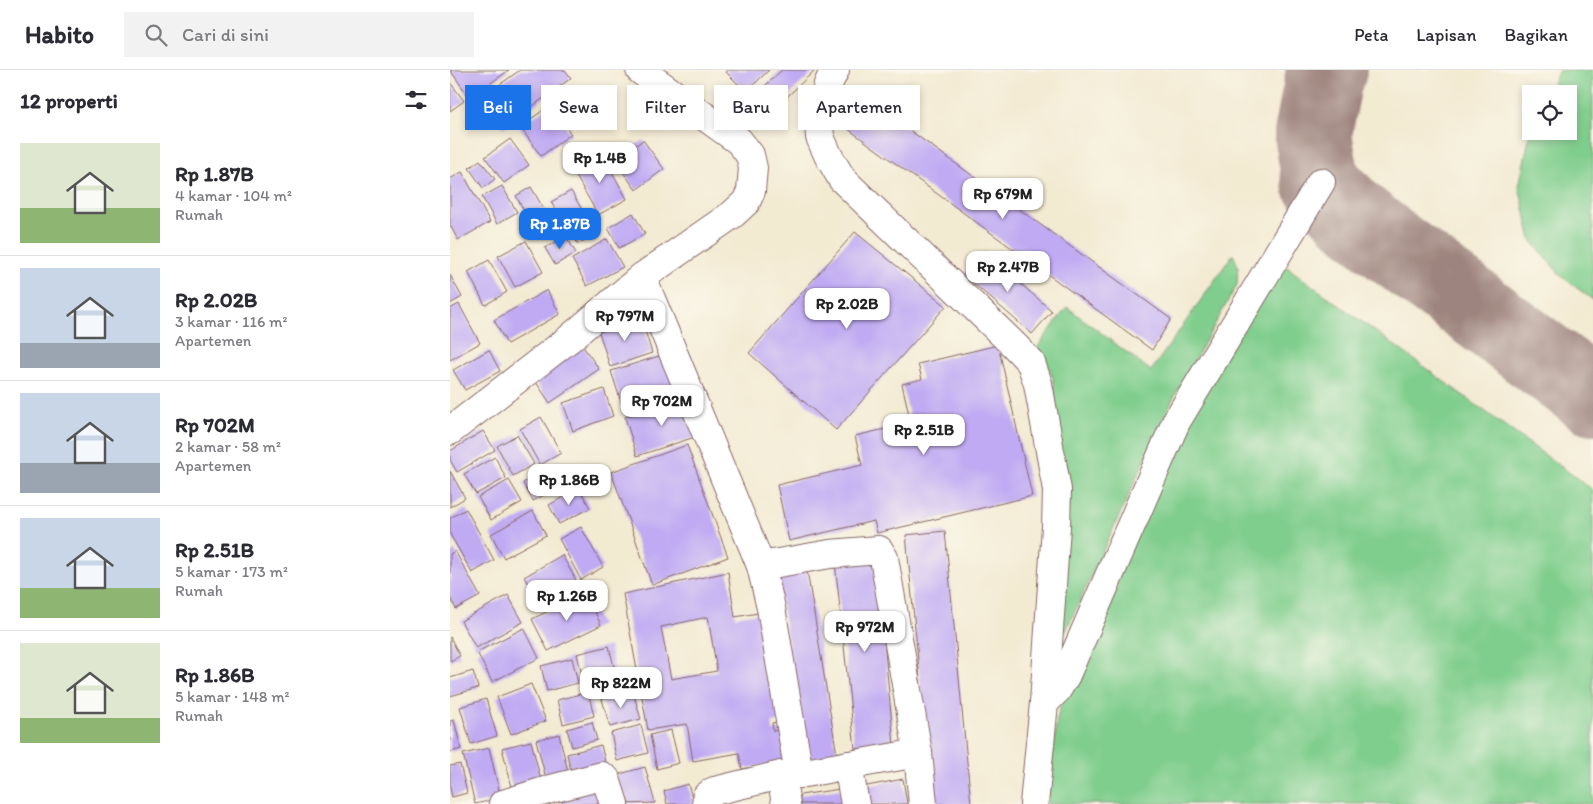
<!DOCTYPE html>
<html lang="id">
<head>
<meta charset="utf-8">
<style>
  :root { --surface:#fff; --page:#f2f2f3; --text:#2b2b33; --muted:#7c7c81; --line:#e1e1e2; --accent:#1a73e8 }
  body { margin:0; font-family:Itim,sans-serif; background:var(--page); color:var(--text); height:100vh; display:flex; flex-direction:column; font-size:19px; white-space:nowrap }
  * { box-sizing:border-box; margin:0 }
  p { font-size:16px; color:var(--muted) }
  .icon { flex:none; width:28px; height:28px; fill:none; stroke:currentColor; stroke-width:2; stroke-linecap:round; stroke-linejoin:round }
  .map { position:relative; flex:1; overflow:hidden }
  .drawer { display:flex; flex-direction:column; background:var(--surface); width:450px }
  .drawer>* { flex:none }
  .guide { position:absolute; left:15px; top:15px; width:475px; height:45px; display:flex; gap:10px }
  .tools { position:absolute; left:1072px; top:15px; display:grid; gap:10px }
  .tools a { display:grid; place-items:center; width:55px; height:55px; border-radius:0px; background:var(--surface); box-shadow:0 2px 8px #0003; font-size:25px }
  .price { position:absolute; translate:-50% -42px; padding:0 11px; border-radius:10px; background:#fff; color:#222; font-size:16px; line-height:32px; filter:drop-shadow(0 1px 2px #0008) }
  .price::after { content:''; position:absolute; left:50%; top:30px; width:15px; height:11px; margin-left:-8px; background:inherit; clip-path:polygon(0 0,100% 0,50% 100%) }
  .price.current { background:var(--accent); color:#fff }
  ul { padding:0; list-style:none }
  li { display:flex; align-items:center; gap:15px; height:125px; padding:0 20px }
  li+li { border-top:1px solid var(--line) }
  li span { display:grid; place-items:center; flex:none; width:140px; height:100px; border-radius:0px; color:#555 }
  li>.icon { margin-inline-start:auto }
  span .icon { width:60px; height:60px; fill:#fffc; stroke-width:1 }
  li b { font-size:21px }
  h2 { display:flex; justify-content:space-between; align-items:center; height:60px; padding:0 20px; font-size:21px }
  .pill { padding:0 18px; border-radius:0px; background:var(--surface); box-shadow:0 2px 8px #0003; font-size:18px; line-height:45px }
  .pill.current { background:var(--accent); color:#fff }
  header { display:flex; align-items:center; gap:30px; box-sizing:border-box; height:70px; padding:0 25px; background:var(--surface); border-bottom:1px solid var(--line) }
  header strong { font-size:24px }
  nav { display:flex; gap:28px; margin-inline-start:auto; font-size:18px }
  .search { width:350px; height:45px; background:var(--page); display:flex; align-items:center; gap:12px; box-sizing:border-box; padding:0 18px; border-radius:0px; color:var(--muted); font-size:19px }
  main { display:flex; flex:1; min-height:0 }
  .map>svg:first-child { display:block }
  .green { fill:#80ce8d; stroke:#65765c }
  .lines { fill:none; stroke-linecap:round; stroke-linejoin:round }
  .taxiway { stroke:#9e847e; stroke-width:78 }
  .building { fill:#c0aaf3; fill-rule:evenodd }
  .minor-casing { stroke:#856665; stroke-width:30 }
  .minor { stroke:#fff; stroke-width:28 }
</style>
</head>
<body>
<header>
<strong>Habito</strong>
<div class="search"><svg class="icon" aria-label="search" viewBox="0 0 24 24"><circle cx="10" cy="10" r="6"/><path d="M15 15l6 6"/></svg>Cari di sini</div>
<nav><a>Peta</a><a>Lapisan</a><a>Bagikan</a></nav>
</header>
<main>
<section class="drawer">
<h2>12 properti<svg class="icon" aria-label="filters" viewBox="0 0 24 24"><path d="M4 7h16M4 17h16"/><circle cx="9" cy="7" r="2"/><circle cx="15" cy="17" r="2"/></svg></h2>
<ul>
<li><span style="background:linear-gradient(#dfe7d0 65%,#8fb573 0)"><svg class="icon" aria-label="home" viewBox="0 0 24 24"><path d="M3 11l9-7 9 7M6 9v11h12V9"/></svg></span><div><b>Rp 1.87B</b><p>4 kamar · 104 m²</p><p>Rumah</p></div></li>
<li><span style="background:linear-gradient(#c9d6e8 75%,#9aa5b1 0)"><svg class="icon" aria-label="home" viewBox="0 0 24 24"><path d="M3 11l9-7 9 7M6 9v11h12V9"/></svg></span><div><b>Rp 2.02B</b><p>3 kamar · 116 m²</p><p>Apartemen</p></div></li>
<li><span style="background:linear-gradient(#c9d6e8 70%,#9aa5b1 0)"><svg class="icon" aria-label="home" viewBox="0 0 24 24"><path d="M3 11l9-7 9 7M6 9v11h12V9"/></svg></span><div><b>Rp 702M</b><p>2 kamar · 58 m²</p><p>Apartemen</p></div></li>
<li><span style="background:linear-gradient(#c9d6e8 70%,#8fb573 0)"><svg class="icon" aria-label="home" viewBox="0 0 24 24"><path d="M3 11l9-7 9 7M6 9v11h12V9"/></svg></span><div><b>Rp 2.51B</b><p>5 kamar · 173 m²</p><p>Rumah</p></div></li>
<li><span style="background:linear-gradient(#dfe7d0 75%,#8fb573 0)"><svg class="icon" aria-label="home" viewBox="0 0 24 24"><path d="M3 11l9-7 9 7M6 9v11h12V9"/></svg></span><div><b>Rp 1.86B</b><p>5 kamar · 148 m²</p><p>Rumah</p></div></li>
</ul>
</section>
<div class="map">
<svg width="1143" height="734" viewBox="0 0 1143 734">
  <rect width="100%" height="100%" fill="#fbf7ec"/>
  <filter id="ink" filterUnits="userSpaceOnUse"><feTurbulence type="fractalNoise" baseFrequency=".02" numOctaves="2"/><feDisplacementMap in="SourceGraphic" scale="10" xChannelSelector="R" yChannelSelector="G"/><feConvolveMatrix kernelMatrix="1 2 1 2 8 2 1 2 1" color-interpolation-filters="sRGB"/></filter>
  <filter id="wash" filterUnits="userSpaceOnUse"><feTurbulence type="fractalNoise" baseFrequency=".0096" numOctaves="4" result="noise"/><feDisplacementMap in="SourceGraphic" scale="20" xChannelSelector="R" yChannelSelector="G"/><feGaussianBlur stdDeviation="1.12" result="paint"/><feColorMatrix in="noise" values="0 0 0 0 0 0 0 0 0 0 0 0 0 0 0 0 0 1.4 0 .05"/><feComposite in="paint" operator="in"/></filter>
  <g filter="url(#wash)">
    <rect width="100%" height="100%" fill="#f3ead2"/>
    <g class="green">
      <path d="M1109,0H1143V230L1111,206L1081,170L1069,116L1081,59V61H1119V24H1098Z"/>
      <path d="M783,184L788,196L787,215L723,329L616,561L611,566L614,425L604,313L599,297L587,278L617,237L701,301Z"/>
      <path d="M830,192L1143,420V734H597L607,649L617,610L738,350Z"/>
    </g>
    <g class="lines">
      <path class="taxiway" d="M878,0L874,7L863,64L871,112L901,144L944,178L1143,326"/>
    </g>
    <g id="blocks">
      <g class="building">
        <path d="M0,0H59L20,28Z"/>
        <path d="M70,0H115L121,8L53,58L31,28Z"/>
        <path d="M278,0H319L296,22L276,2Z"/>
        <path d="M332,0H365L317,46L301,29Z"/>
        <path d="M0,12L14,31L0,41Z"/>
        <path d="M404,20L721,249L702,280L383,48Z"/>
        <path d="M99,36L121,64L91,86L70,57Z"/>
        <path d="M60,69L79,95L54,113L35,87Z"/>
        <path d="M193,70L214,99L186,120L165,91Z"/>
        <path d="M151,82L177,129L148,145L122,99Z"/>
        <path d="M30,90L45,109L33,118L19,98Z"/>
        <path d="M12,102L40,152L8,170L0,155V109Z"/>
        <path d="M52,116L67,142L47,154L32,127Z"/>
        <path d="M81,117L99,148L83,157L66,126Z"/>
        <path d="M121,121L134,143L114,154L101,132Z"/>
        <path d="M183,143L195,164L169,178L158,158Z"/>
        <path d="M137,148L146,164L128,174L119,158Z"/>
        <path d="M405,162L496,236L386,360L299,283Z"/>
        <path d="M116,166L126,183L105,195L95,178Z"/>
        <path d="M157,169L173,197L137,216L122,189Z"/>
        <path d="M76,171L93,202L65,217L48,186Z"/>
        <path d="M534,182L602,241L582,264L514,205Z"/>
        <path d="M39,190L57,222L35,235L18,202Z"/>
        <path d="M0,205L12,227L0,234Z"/>
        <path d="M97,220L110,244L57,274L44,250Z"/>
        <path d="M9,234L30,273L0,290V239Z"/>
        <path d="M191,248L202,283L160,297L149,262Z"/>
        <path d="M132,275L149,299L100,333L84,309Z"/>
        <path d="M548,275L582,426L427,463L424,451L339,471L327,415L412,395L405,366L461,353L452,314L472,309L468,294Z"/>
        <path d="M39,280L50,301L15,320L3,300Z"/>
        <path d="M219,283L229,317L172,335L161,301Z"/>
        <path d="M154,319L163,346L123,361L113,333Z"/>
        <path d="M236,327L248,366L187,386L175,347Z"/>
        <path d="M91,347L111,383L90,395L70,359Z"/>
        <path d="M33,361L45,380L7,402L0,390V381Z"/>
        <path d="M67,365L84,394L63,406L47,376Z"/>
        <path d="M237,375L278,487L202,515L161,402Z"/>
        <path d="M45,387L56,408L26,424L14,404Z"/>
        <path d="M106,395L116,413L83,431L73,413Z"/>
        <path d="M0,401L15,428L0,437Z"/>
        <path d="M59,410L72,432L41,450L28,427Z"/>
        <path d="M129,418L140,438L109,454L99,435Z"/>
        <path d="M16,439L44,490L22,503L0,464V448Z"/>
        <path d="M83,441L96,465L54,488L41,464Z"/>
        <path d="M131,457L153,497L131,510L109,469Z"/>
        <path d="M495,461L521,734H482L456,465Z"/>
        <path d="M5,481L30,526L6,539L0,527V484Z"/>
        <path d="M112,485L126,510L88,531L74,507Z"/>
        <path d="M426,488L444,675L405,679L385,492Z"/>
        <path d="M356,494L387,685L357,689L326,499Z"/>
        <path d="M278,502L285,547L314,542L333,651L322,653L323,661L334,659L339,691L292,699L289,683L243,691L237,654L198,660L173,524ZM258,547L267,601L221,609L211,557Z"/>
        <path d="M136,523L151,555L98,581L82,549Z"/>
        <path d="M58,525L73,552L26,578L11,551Z"/>
        <path d="M74,558L89,588L42,612L27,582Z"/>
        <path d="M0,567L10,586L0,591Z"/>
        <path d="M159,576L167,610L135,618L127,584Z"/>
        <path d="M122,588L128,613L97,621L91,596Z"/>
        <path d="M23,601L28,618L0,626V608Z"/>
        <path d="M81,614L96,651L61,664L47,627Z"/>
        <path d="M138,622L144,646L113,654L107,630Z"/>
        <path d="M183,622L191,649L160,657L152,629Z"/>
        <path d="M36,629L47,666L21,674L10,637Z"/>
        <path d="M4,650L11,679L0,682V651Z"/>
        <path d="M142,652L147,670L122,677L117,659Z"/>
        <path d="M191,655L198,683L167,691L161,663Z"/>
        <path d="M221,660L229,693L207,699L200,665Z"/>
        <path d="M109,664L119,706L97,712L86,670Z"/>
        <path d="M81,671L93,718L64,725L52,678Z"/>
        <path d="M151,675L157,700L123,709L117,684Z"/>
        <path d="M39,678L51,728L25,734L13,684Z"/>
        <path d="M10,694L17,723L2,727L0,718V696Z"/>
        <path d="M195,697L205,733L171,734L163,706Z"/>
        <path d="M453,709L457,734H410L407,718Z"/>
        <path d="M238,714L244,734H217L214,721Z"/>
        <path d="M152,716L157,734H113L111,728Z"/>
        <path d="M390,719L392,734H345L344,726Z"/>
      </g>
    </g>
  </g>
  <g filter="url(#ink)">
    <use href="#blocks" fill-opacity="0" stroke="#856665" stroke-width="1"/>
    <g class="lines">
      <defs>
        <g id="minor">
          <path d="M385,0L378,14L369,54L370,67L378,85L392,109L566,277L581,293L588,314L607,420L606,457L594,633"/>
          <path d="M192,207L311,496L321,538L349,704L331,705L264,721L257,726L256,734"/>
          <path d="M0,361L119,269L192,207L283,144L296,132L301,121L303,98L300,85L289,71L190,0"/>
          <path d="M311,496L380,484L429,480L434,488L468,683L349,704"/>
          <path d="M468,683L473,734"/>
          <path d="M398,695L405,734"/>
          <path d="M331,705L336,734"/>
          <path d="M53,734L101,719L152,706L156,709L164,734"/>
          <path d="M584,734L594,633L607,620L616,605L726,352L871,112"/>
        </g>
      </defs>
      <use href="#minor" class="minor-casing"/>
      <use href="#minor" class="minor"/>
    </g>
  </g>
</svg>
<div class="tools">
<a><svg class="icon" aria-label="locate" viewBox="0 0 24 24"><circle cx="12" cy="12" r="6"/><path d="M12 2v4M12 18v4M2 12h4M18 12h4"/></svg></a>
</div>
<b class="price" style="left:150px;top:114px">Rp 1.4B</b>
<b class="price" style="left:553px;top:150px">Rp 679M</b>
<b class="price current" style="left:110px;top:180px">Rp 1.87B</b>
<b class="price" style="left:558px;top:223px">Rp 2.47B</b>
<b class="price" style="left:397px;top:260px">Rp 2.02B</b>
<b class="price" style="left:175px;top:272px">Rp 797M</b>
<b class="price" style="left:212px;top:357px">Rp 702M</b>
<b class="price" style="left:474px;top:386px">Rp 2.51B</b>
<b class="price" style="left:119px;top:436px">Rp 1.86B</b>
<b class="price" style="left:117px;top:552px">Rp 1.26B</b>
<b class="price" style="left:415px;top:583px">Rp 972M</b>
<b class="price" style="left:171px;top:639px">Rp 822M</b>
<div class="guide">
<a class="pill current">Beli</a>
<a class="pill">Sewa</a>
<a class="pill">Filter</a>
<a class="pill">Baru</a>
<a class="pill">Apartemen</a>
</div>
</div>
</main>
</body>
</html>
